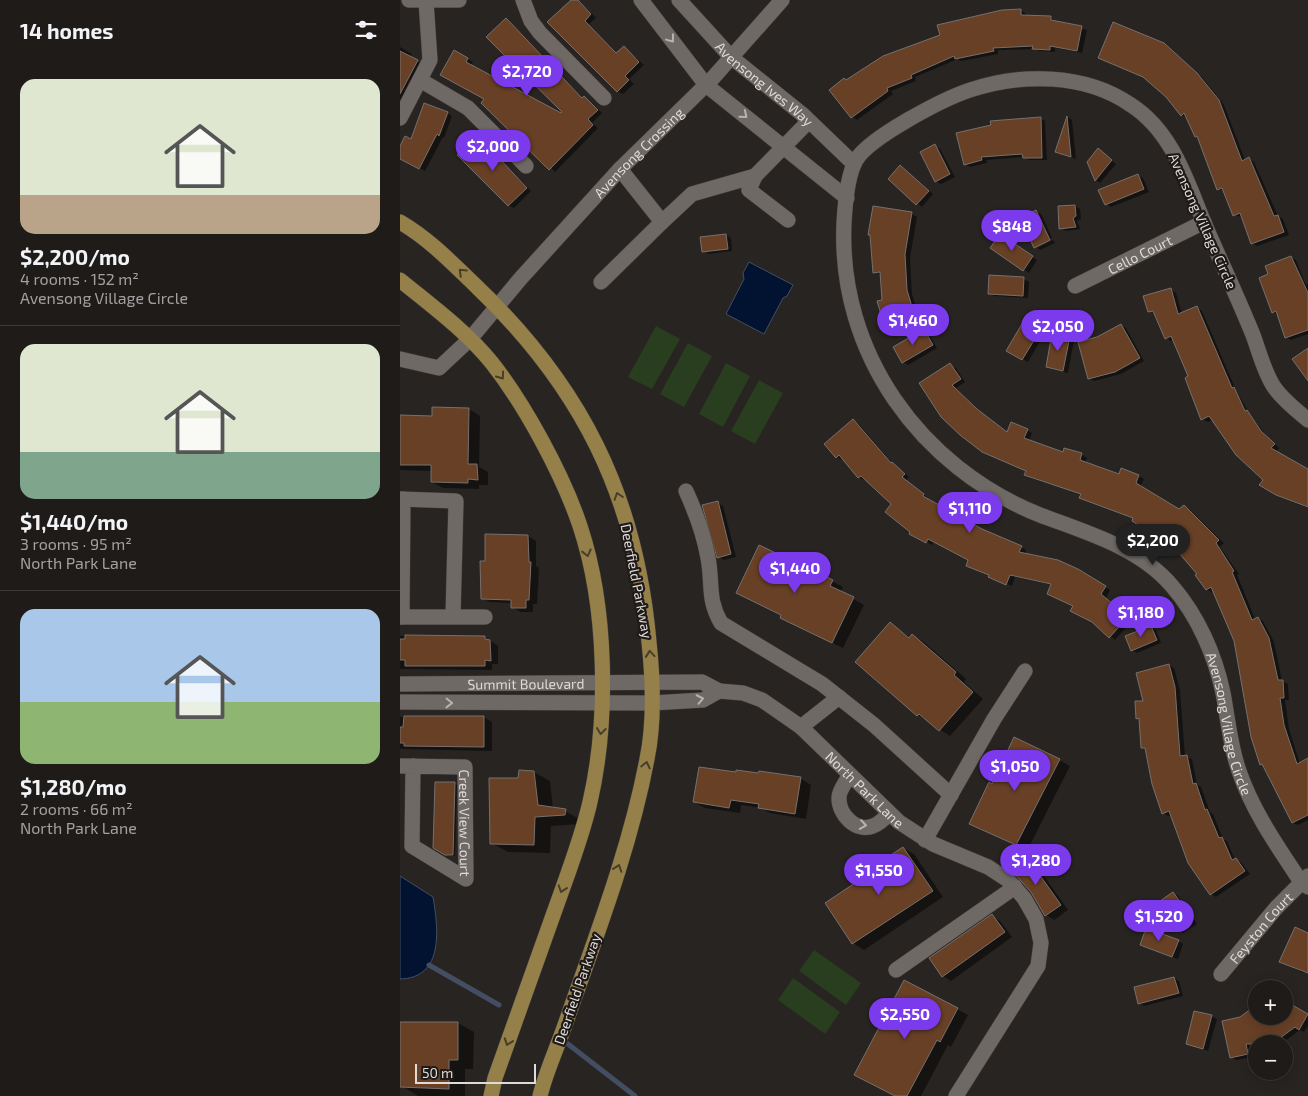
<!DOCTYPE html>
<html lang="en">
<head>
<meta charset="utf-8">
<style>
  :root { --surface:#1e1b19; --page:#262422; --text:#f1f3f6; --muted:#a1a1a2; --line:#3c3938; --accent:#7c3aed }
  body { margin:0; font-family:"Exo 2",sans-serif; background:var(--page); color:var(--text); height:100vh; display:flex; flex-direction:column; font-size:19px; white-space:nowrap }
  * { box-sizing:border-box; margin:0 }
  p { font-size:16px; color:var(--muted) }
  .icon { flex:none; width:28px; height:28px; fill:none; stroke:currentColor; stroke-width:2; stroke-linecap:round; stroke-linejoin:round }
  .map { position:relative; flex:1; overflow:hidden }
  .side { display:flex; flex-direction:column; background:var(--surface); width:400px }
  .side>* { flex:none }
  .tools { position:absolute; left:848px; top:980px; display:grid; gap:10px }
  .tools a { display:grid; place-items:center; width:45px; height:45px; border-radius:50%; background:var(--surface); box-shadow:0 2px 12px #0003,0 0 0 1px var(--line); font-size:25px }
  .scale { position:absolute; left:15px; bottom:12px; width:121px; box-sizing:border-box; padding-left:5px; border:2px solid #dedbd9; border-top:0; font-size:14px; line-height:18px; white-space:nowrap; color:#dedbd9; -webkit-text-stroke:4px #1f1a18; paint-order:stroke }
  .price { position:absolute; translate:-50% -42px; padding:0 11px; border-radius:18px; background:var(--accent); color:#fff; font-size:16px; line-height:32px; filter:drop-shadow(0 1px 2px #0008) }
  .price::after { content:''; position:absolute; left:50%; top:30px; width:15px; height:11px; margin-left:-8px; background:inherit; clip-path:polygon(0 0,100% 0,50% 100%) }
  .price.active { background:#222; color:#fff }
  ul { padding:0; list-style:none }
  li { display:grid; align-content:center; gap:10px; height:265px; padding:0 20px }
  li+li { border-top:1px solid var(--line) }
  li span { display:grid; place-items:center; height:155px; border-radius:15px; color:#555 }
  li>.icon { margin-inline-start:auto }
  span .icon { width:90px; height:90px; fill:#fffc; stroke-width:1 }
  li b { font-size:21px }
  h2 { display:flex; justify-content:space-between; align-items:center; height:60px; padding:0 20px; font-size:21px }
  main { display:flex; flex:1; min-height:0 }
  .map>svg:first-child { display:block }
  .green { fill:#293d1f }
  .water { fill:#021231; stroke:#444e63 }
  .shadow { fill:#0007 }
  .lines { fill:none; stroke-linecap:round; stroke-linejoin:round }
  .stream { stroke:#444e63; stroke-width:5 }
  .building { fill:#674026; stroke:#76706d }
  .minor-casing { stroke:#423e3c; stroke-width:16 }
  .major-casing { stroke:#423e3c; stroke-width:16 }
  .minor { stroke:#6e6965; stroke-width:15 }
  .major { stroke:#958049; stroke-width:15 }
  .oneway { stroke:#b7b3b0 }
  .oneway2 { stroke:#483e29 }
  .labels { text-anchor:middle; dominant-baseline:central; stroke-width:4.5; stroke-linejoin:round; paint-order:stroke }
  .street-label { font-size:14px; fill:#dedbd9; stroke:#1f1a18 }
</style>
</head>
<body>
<main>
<section class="side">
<h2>14 homes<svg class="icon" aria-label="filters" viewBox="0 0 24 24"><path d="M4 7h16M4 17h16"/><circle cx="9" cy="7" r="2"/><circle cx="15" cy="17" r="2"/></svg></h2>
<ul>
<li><span style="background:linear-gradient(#dfe7d0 75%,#b9a48a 0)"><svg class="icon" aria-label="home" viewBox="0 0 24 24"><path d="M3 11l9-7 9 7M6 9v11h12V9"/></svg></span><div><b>$2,200/mo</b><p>4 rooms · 152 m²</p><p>Avensong Village Circle</p></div></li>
<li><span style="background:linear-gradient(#dfe7d0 70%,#7fa58c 0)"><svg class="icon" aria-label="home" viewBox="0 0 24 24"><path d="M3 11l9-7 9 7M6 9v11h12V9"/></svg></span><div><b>$1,440/mo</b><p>3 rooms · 95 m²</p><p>North Park Lane</p></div></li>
<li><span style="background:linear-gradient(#a9c7e8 60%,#8fb573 0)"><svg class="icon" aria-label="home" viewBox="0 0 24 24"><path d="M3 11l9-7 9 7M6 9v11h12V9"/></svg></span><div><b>$1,280/mo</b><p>2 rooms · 66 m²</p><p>North Park Lane</p></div></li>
</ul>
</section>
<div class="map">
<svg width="908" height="1096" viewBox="0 0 908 1096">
  <rect width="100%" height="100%" fill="#282421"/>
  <g class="green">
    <path d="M256,326L280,339L252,389L228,377Z"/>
    <path d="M288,343L312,356L284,407L260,394Z"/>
    <path d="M326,363L350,376L323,427L299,414Z"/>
    <path d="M359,380L383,393L355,444L331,431Z"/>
    <path d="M414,950L461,983L446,1005L399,971Z"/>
    <path d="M393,978L440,1012L425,1034L378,1000Z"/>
  </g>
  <g class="water">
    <path d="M349,262L393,285L387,296L383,298L364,334L326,314L344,279L343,273Z"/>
    <path d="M0,876L33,897C38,927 45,978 0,979Z"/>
  </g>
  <g class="shadow">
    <path d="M172,0L180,1L196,18L189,24L217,54L224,47L244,65L229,79L234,84L223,94L217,91Z"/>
    <path d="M620,10L625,13L626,16L651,17L656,22L687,30L682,53L655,48V52L639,51L635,49L598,50V54L561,61L558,59L515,77L516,81L491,91L493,94L457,120L452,117L446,81L541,36L569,18L602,11Z"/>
    <path d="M107,19L183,98L189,100L202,113L192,123L198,128L155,172L86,99L55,52L73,62L70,66L161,115L164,111Z"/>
    <path d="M764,44L802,77L824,105L845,160L849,159L854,162L878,216L883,219L889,235L857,246L852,243L842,217L834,215L824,191L818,189L800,138L796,136L788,118L782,115Z"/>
    <path d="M0,47L12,54L10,58L22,64L13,81L10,80L0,101Z"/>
    <path d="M47,113L52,116L44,138L43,137L25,171L0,158V149Z"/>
    <path d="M668,117L672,120L676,159L657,152Z"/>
    <path d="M640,118L645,121L647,160H629L623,157L586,160L587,163L570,167L565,164Z"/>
    <path d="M82,141L131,191L114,208L108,205L68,146L74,149Z"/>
    <path d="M535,146L540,149L555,177L541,184L535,181Z"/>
    <path d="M703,153L716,164L700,183L696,180Z"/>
    <path d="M501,167L533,194L522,207L489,179Z"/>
    <path d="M738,175L743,178L749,192L711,207L706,204Z"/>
    <path d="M675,206L680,209L681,219L677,221L680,229L666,231L661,228Z"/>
    <path d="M474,207L512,214L517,217L510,258L512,294L520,320L497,326L491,319L483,317L482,275L474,272Z"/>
    <path d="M636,211L641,214L652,238L637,246V248Z"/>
    <path d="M326,235L331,238L332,251L309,254L303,251Z"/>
    <path d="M605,238L637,260L629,273L592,248Z"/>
    <path d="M653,240L655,243L640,250L637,248Z"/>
    <path d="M891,257L896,260L905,283L908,285V334L891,340L886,337L878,315L873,312Z"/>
    <path d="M590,277L624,279L629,282L628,298L594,296L589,293Z"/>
    <path d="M771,290L776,293L782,314L797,308L802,311L836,390L849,413L866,435L879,448L876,452L908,470V508L882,498L861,485L864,479L813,420L808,422L802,419L790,377L774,340L771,341L766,338L756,314L749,311Z"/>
    <path d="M626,319L646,331L628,362L607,350Z"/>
    <path d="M721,325L726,328L744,361L721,374L694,381L689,378L697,338Z"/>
    <path d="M524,331L529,334L537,348L508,365L503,362Z"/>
    <path d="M669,337L674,340L668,373L647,367Z"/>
    <path d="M550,365L556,368L565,382L556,388L582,413L608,433L627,430L632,433L629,441L664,454L665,449L682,455L687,458L685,463L719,476L722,470L739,476L744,479L740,487L780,511L784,506L789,509L824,543L820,547L839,574L837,575L855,619L858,618L863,621L874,642L882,681L888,684L889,700H885L889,729L900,764L904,762L908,764V820L898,825L893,823L864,765L861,764L835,641L814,591L812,592L806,589L799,574L776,548L774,550L769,547L735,519L686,501L680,498L682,494L631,478L626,475L627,471L542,416Z"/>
    <path d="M34,409H69L80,416L79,467L88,472V485H79V489L43,488L32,482V471L0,470V417L33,418Z"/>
    <path d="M454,421L459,424L492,463L509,477L506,480L528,498L527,500L581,530L621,547L626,550L625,555L683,574L710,590L706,598L732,621L715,640L652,585L615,577L612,586L595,579L570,560L534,541L532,545L511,533L493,504L465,478L464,480L458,477L444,459L442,460L437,457Z"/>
    <path d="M318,503L323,506L336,557L324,560L319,557Z"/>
    <path d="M128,536L136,541V566L139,568L137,604H133V612H121L112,607V603L90,602L82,598L86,562Z"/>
    <path d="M432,581L443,587L441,592L464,605L443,648L393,624Z"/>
    <path d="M490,623L511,638L513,636L524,642L566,679L564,682L583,699L550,736L518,715L456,662Z"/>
    <path d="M751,627L756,630L761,643L737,653L732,650Z"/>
    <path d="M0,636L85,637L98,646V664H92V670L0,669Z"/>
    <path d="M769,665L774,668L780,690L785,757L792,759L797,785L801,787L810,812L813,814L823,839L827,841L835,860L841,862L850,874L816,897L811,894L772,815L768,816L763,813L747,750L742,747L741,720L737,718L744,702Z"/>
    <path d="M0,717H84L92,722V751L0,749Z"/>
    <path d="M659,760L670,766L627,851L582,829Z"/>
    <path d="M134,772L150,781L153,809L165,811L181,820V824L151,826L150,853L108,852L91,843L119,779Z"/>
    <path d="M337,774L400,778L411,785L406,819L370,813L361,808L341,805L340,813L305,808L294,802Z"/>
    <path d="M55,783L57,785L55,856H49L34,847Z"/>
    <path d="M503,848L514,854L543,897L464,950L453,943L469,876Z"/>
    <path d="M627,859L635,863L668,910L654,920L646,915Z"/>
    <path d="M773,893L778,896L797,924L783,933L778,930L759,903Z"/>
    <path d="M592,916L600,921L612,937L551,981L543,976Z"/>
    <path d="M896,929L908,935V972L904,970L903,973L881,962Z"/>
    <path d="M778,941L783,944L778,959L746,947Z"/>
    <path d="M774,978L779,981L783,996L744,1006L739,1003Z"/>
    <path d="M888,1004L908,1016V1026L904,1032L900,1030L881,1044H864L846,1014L856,1007V1016H884V1010Z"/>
    <path d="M557,1009L568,1015L551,1047L548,1045L521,1096H497Z"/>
    <path d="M811,1016L817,1019L808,1051L787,1043Z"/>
    <path d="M845,1021L853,1057L836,1060L831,1057Z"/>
    <path d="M0,1023H58L74,1032L73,1069H65V1096H18L2,1086Z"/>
  </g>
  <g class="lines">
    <g class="stream">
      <path d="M29,965L99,1005"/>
      <path d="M168,1044L235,1096"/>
    </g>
  </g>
  <g class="building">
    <path d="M171,0H178L191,14L185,21L216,53L224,46L239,62L225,76L229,80L217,92L147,22Z"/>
    <path d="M621,9V15L651,16V20L682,26L677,51L650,46V50L632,49L633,46L593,48L594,51L555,59L554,56L511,75L512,78L487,88L488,91L451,118L429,90L444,78L446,80L483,56L540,35L537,25L602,10Z"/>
    <path d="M106,18L182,98L184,96L198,110L188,119L193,125L149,170L81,103L84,99L40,75L54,50L68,58L66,62L161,113L162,112L86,37Z"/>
    <path d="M713,22L764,43L797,73L819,100L842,161L849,157L874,216L878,215L884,232L851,244L840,213L833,216L822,188L817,190L797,136L795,137L784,113L781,116L766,97L743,77L698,58Z"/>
    <path d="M0,51L18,60L0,94Z"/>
    <path d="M24,103L48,112L39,136L37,134L19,169L0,159V146L5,136L11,139Z"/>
    <path d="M667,116L671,157L655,152Z"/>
    <path d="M641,117L642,158H623L622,154L581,157L582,160L564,165L556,133L591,125L590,121Z"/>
    <path d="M82,140L127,188L108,206L57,155L68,144L72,149Z"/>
    <path d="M535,144L550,174L535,182L520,152Z"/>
    <path d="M698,148L712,160L695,181L687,162Z"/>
    <path d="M500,165L529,191L516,205L488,179Z"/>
    <path d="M738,174L744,189L705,205L698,190Z"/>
    <path d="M675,205L676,216L673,218L676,227L659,229L658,206Z"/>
    <path d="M473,206L512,212L505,254L507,290L515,317L491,324L489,316L482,318L477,301L482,300L480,272L473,273L470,235H468Z"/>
    <path d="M636,210L650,240L634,248L620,218Z"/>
    <path d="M326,234L328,249L302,252L300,237Z"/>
    <path d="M600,234L633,256L623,271L590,248Z"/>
    <path d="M891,256L908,293V330L885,338L876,311L872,313L859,278L868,274L865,266Z"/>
    <path d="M589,275L624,277L623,296L588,294Z"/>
    <path d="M771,288L778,314L797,306L832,388L834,387L845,411L847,410L861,431L875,444L871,448L908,469V507L876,495L859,485L863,480L836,455L809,416L801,420L785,378L788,376L771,336L765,339L753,311L748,312L743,296Z"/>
    <path d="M626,317L642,327L622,360L606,351Z"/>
    <path d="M721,324L740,358L715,372L688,379L678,342L697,337Z"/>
    <path d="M524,329L533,345L502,363L493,347Z"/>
    <path d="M652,333L670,336L663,371L646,367Z"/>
    <path d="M908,348V381L892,359Z"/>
    <path d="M550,363L561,379L552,385L577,409L607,432L611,422L628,429L624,438L663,452L664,448L682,453L680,460L719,474L721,468L739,475L736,483L779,509L784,505L819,540L816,543L834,571L832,572L852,620L858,617L869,638L878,680H883L884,698H880L884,725L897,764L908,758V815L892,823L862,764L860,765L851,737L834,641L811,587L806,590L795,575L797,574L771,544L768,548L751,533L732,521L733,518L679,498L681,494L624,475L626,471L582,452L560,435L541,417L519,383Z"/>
    <path d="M32,407L69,408L68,464H77L78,480L68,479V483L31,482V465H0V415L32,416Z"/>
    <path d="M453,419L491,463L492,462L505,474L502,477L524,494L523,496L582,529L622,546L619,552L658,560L678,569L706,586L701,594L728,617L709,638L692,622L670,611L673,606L647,594L651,584L610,575L606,585L588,577L589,575L566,566L568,560L528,539L526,543L509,534L510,532L485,512L491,504L461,476L458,478L439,455L436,458L424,444Z"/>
    <path d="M318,501L331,554L317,558L302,505Z"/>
    <path d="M85,534L128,535L129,562H131L129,600H126V608H111V600L81,599L80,561H85Z"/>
    <path d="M359,545L433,580L430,586L454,597L432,643L380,618L381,615L336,593Z"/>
    <path d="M490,622L509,638L512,634L556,672L554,675L573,692L539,731L519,714L517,716L455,662Z"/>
    <path d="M751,626L757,640L731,651L725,636Z"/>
    <path d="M5,635L85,636V639L90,640L91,661L85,660V666H5V660H0V639H5Z"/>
    <path d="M769,664L775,687L780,756L787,755L793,784L796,783L805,810L807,809L819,838L822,837L832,860L836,858L845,871L810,895L788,863L769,811L762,814L752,784L745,748H741L739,718L736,719L735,701H743L736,673Z"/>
    <path d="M4,716H84V747L4,746V743H0V727H3Z"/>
    <path d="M614,737L660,759L616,845L569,824L589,782L592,784Z"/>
    <path d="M299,767L336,772V770L358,773L359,771L401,777L395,814L358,808L359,804L331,800L329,808L293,802Z"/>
    <path d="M119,770L134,771L138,805L166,809L165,815L135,817L134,845L90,844L89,778H118Z"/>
    <path d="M35,782H55L53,855H45L33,848Z"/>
    <path d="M503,847L533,891L452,944L425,903L467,875L465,872Z"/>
    <path d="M627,857L661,905L645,916L631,892L610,869Z"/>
    <path d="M773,892L793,920L777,931L757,903Z"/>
    <path d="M592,914L605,932L542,977L529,958Z"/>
    <path d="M895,927L908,933V973L879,962Z"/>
    <path d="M746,928L779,940L772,957L740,945Z"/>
    <path d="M774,977L779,993L738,1004L734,987Z"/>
    <path d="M504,980L558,1008L540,1042L537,1040L507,1096H495L454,1075Z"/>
    <path d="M887,1002L908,1014L899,1030L895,1027L872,1044H846L848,1054L830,1058L822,1021L840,1017L856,1005V1016H884V1008Z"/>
    <path d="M794,1011L812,1015L803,1049L786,1044Z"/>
    <path d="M0,1022H58V1060H49V1089L0,1087Z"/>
  </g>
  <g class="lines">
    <defs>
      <g id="minor">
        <path d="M9,0H59"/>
        <path d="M123,0L131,21L140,33L204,98"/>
        <path d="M241,0L306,85L447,198"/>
        <path id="s1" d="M279,0L331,57L402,114L454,164"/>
        <path d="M20,80L68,108L126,166"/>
        <path d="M0,118L30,60L26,1"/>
        <path d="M355,176L349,190L388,220"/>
        <path d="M262,222L292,194L355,176L409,121"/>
        <path d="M201,282L262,222L220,169"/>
        <path id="s2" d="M675,286L804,222"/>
        <path id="s3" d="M0,359L39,368L70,339L121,278L220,169L312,79L382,0"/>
        <path id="s4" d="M908,420C896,410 883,400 874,387C864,372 859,351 853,335C838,298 821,262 805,225C787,182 773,132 731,105C685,73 621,73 570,90C543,99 470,137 456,160C447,176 445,204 444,223C438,353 520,467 640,515C685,532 739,547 772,586C798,616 815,655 823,693C828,719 830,746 839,771C853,812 878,847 901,882L908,887"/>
        <path d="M286,491C296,513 304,534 308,558C313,584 307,599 321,623L422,684L474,725L551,795"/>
        <path d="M0,499L56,501L53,616"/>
        <path d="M0,617H85"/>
        <path d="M2,617L3,499"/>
        <path id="s5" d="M0,684L302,682L319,691L303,700L252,703L0,702"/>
        <path id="s6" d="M319,691L343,693L362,700L401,727L499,822L533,844L588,867L608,880L624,898L636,919L641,943L638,966L556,1096"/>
        <path d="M401,727L439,697"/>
        <path id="s7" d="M0,766L65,767L66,879L12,846L13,766"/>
        <path d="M449,776C446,782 439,791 439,797C438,814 456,833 473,826C479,824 485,818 489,814"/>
        <path d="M525,840L594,719L625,671"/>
        <path d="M496,970L615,887"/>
        <path id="s8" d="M821,974L876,908L908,876"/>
      </g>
      <g id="major">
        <path d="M0,222C29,239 51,262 75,285C181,386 236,495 249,642C253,680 255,721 247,759C230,849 196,936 166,1022C158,1046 146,1071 140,1096"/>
        <path d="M0,280C32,306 66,331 92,363C125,405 163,475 180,526C207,607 209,719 190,802C182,837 168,873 156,907C136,964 115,1021 95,1078L91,1096"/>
      </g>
    </defs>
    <use href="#minor" class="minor-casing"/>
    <use href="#major" class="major-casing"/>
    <use href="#minor" class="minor"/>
    <use href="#major" class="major"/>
  </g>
  <defs><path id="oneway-chevron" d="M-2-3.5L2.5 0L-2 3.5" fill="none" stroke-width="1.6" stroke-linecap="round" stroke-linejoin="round" transform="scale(1.25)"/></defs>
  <g class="oneway">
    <use href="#oneway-chevron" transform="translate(271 39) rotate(53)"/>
    <use href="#oneway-chevron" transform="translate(344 115) rotate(39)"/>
    <use href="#oneway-chevron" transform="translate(300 699) rotate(-12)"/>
    <use href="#oneway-chevron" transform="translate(49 703) rotate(1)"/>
    <use href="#oneway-chevron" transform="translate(463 825) rotate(9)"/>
  </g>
  <g class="oneway2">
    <use href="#oneway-chevron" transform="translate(62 272) rotate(-136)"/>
    <use href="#oneway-chevron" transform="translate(101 376) rotate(54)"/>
    <use href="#oneway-chevron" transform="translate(218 496) rotate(-108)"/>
    <use href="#oneway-chevron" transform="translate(187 553) rotate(76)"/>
    <use href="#oneway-chevron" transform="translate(250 654) rotate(-95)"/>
    <use href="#oneway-chevron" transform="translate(201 731) rotate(97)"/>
    <use href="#oneway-chevron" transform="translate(246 765) rotate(-77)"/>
    <use href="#oneway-chevron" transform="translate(218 868) rotate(-71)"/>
    <use href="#oneway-chevron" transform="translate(162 889) rotate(109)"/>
    <use href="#oneway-chevron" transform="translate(108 1042) rotate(110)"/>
  </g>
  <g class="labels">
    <g class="street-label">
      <text stroke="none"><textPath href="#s1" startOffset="120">Avensong Ives Way</textPath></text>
      <text stroke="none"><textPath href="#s3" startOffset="334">Avensong Crossing</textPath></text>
      <text transform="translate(803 221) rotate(66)">Avensong Village Circle</text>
      <text stroke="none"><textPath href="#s2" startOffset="72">Cello Court</textPath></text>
      <text transform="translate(237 581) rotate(79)">Deerfield Parkway</text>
      <text stroke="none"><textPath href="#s5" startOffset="126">Summit Boulevard</textPath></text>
      <text stroke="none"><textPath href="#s4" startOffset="1412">Avensong Village Circle</textPath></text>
      <text stroke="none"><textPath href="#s6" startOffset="181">North Park Lane</textPath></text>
      <text stroke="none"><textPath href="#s7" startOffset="121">Creek View Court</textPath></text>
      <text stroke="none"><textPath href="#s8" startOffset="61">Feyston Court</textPath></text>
      <text transform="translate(177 989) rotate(-71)">Deerfield Parkway</text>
    </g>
  </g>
</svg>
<div class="tools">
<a>+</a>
<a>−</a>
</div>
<div class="scale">50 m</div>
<b class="price" style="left:127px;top:97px">$2,720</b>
<b class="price" style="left:93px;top:172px">$2,000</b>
<b class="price" style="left:612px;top:252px">$848</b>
<b class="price" style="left:513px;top:346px">$1,460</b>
<b class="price" style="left:658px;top:352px">$2,050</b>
<b class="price" style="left:570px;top:534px">$1,110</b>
<b class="price active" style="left:753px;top:566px">$2,200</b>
<b class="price" style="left:395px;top:594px">$1,440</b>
<b class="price" style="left:741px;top:638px">$1,180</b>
<b class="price" style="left:615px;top:792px">$1,050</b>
<b class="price" style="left:636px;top:886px">$1,280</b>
<b class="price" style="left:479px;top:896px">$1,550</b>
<b class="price" style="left:759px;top:942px">$1,520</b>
<b class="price" style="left:505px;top:1040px">$2,550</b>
</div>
</main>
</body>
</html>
